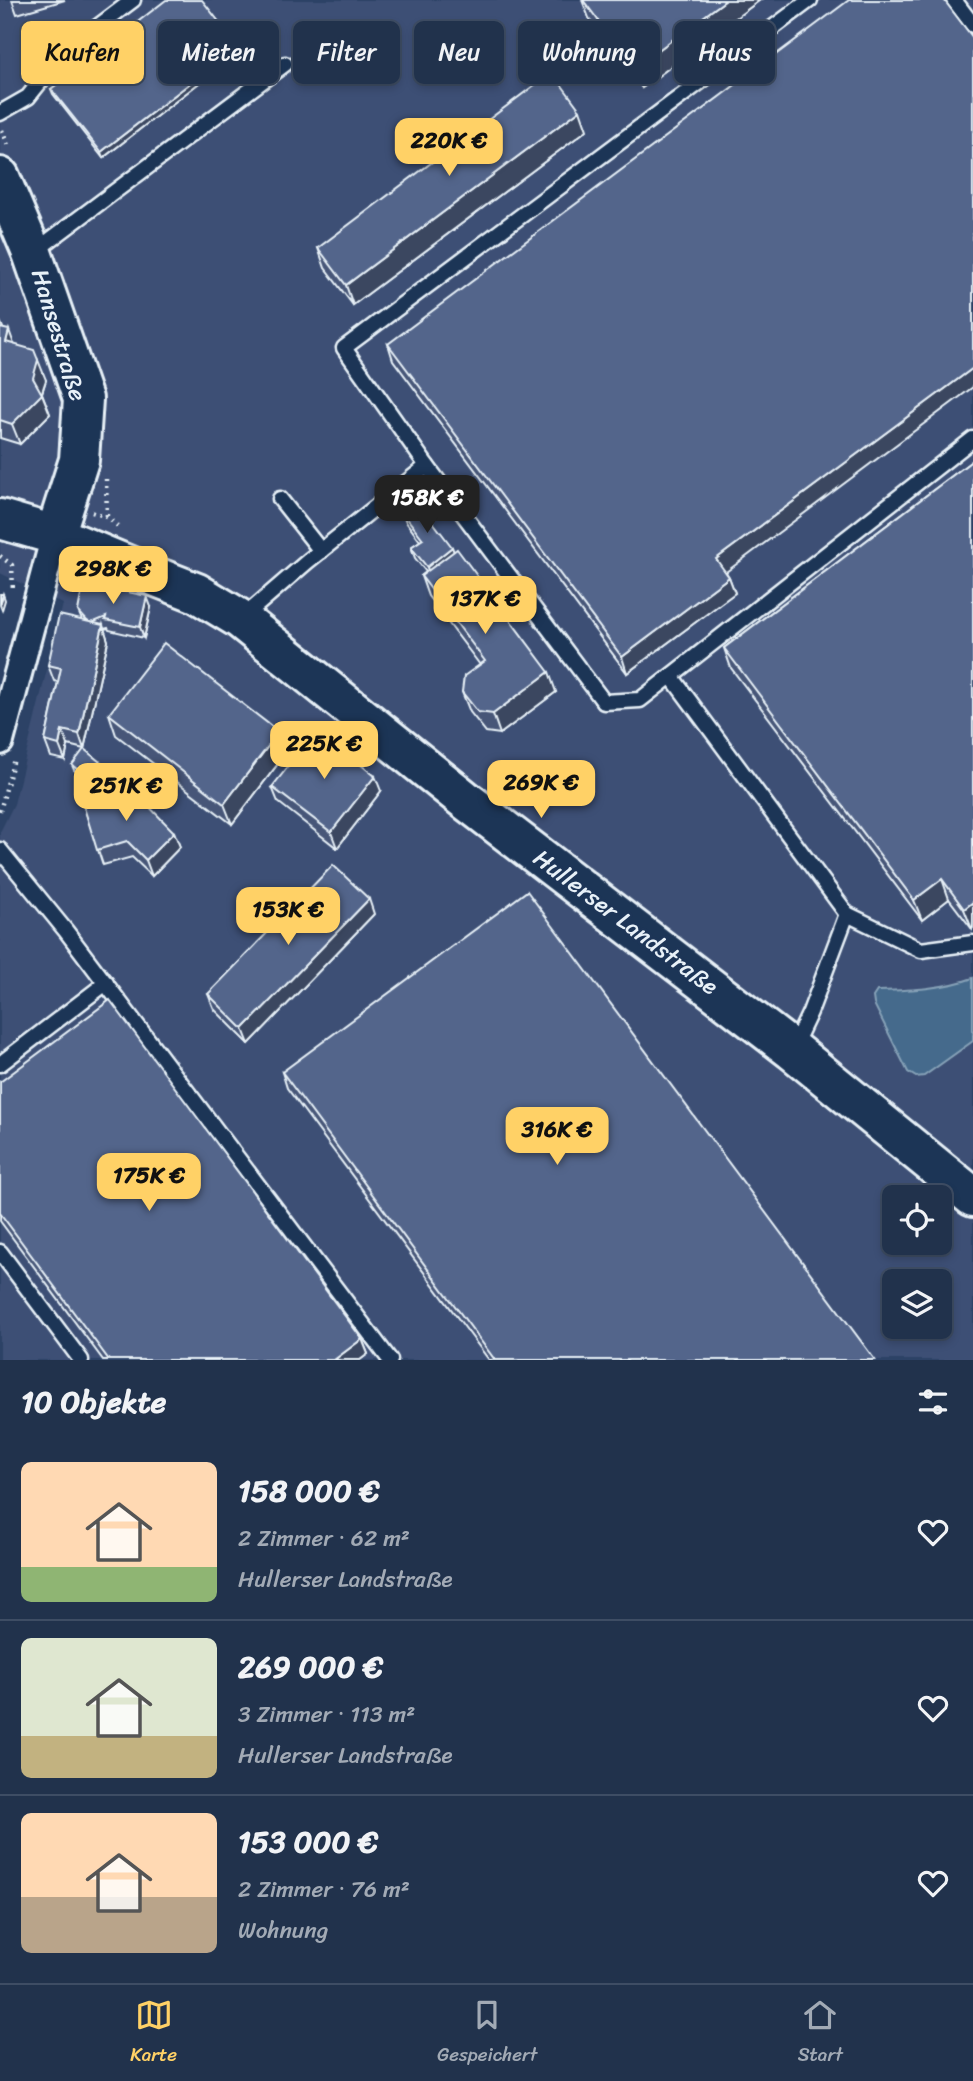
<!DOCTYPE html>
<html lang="de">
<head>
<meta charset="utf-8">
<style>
  :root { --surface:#21324c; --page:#293a53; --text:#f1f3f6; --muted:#a2aab5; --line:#3e4d64; --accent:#ffd166 }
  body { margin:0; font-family:Sriracha,sans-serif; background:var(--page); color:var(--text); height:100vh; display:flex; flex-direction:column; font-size:26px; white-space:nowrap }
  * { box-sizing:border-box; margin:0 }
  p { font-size:23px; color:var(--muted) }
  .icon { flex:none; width:38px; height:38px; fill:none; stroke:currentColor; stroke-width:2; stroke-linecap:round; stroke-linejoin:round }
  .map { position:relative; height:1360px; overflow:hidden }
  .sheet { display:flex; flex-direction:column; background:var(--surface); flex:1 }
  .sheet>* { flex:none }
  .guide { position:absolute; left:21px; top:21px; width:931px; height:63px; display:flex; gap:14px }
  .buttons { position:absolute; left:882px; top:1185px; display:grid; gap:14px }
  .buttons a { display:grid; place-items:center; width:70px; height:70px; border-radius:10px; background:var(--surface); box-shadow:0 4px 10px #0003,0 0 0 2px var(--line); font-size:35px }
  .price { position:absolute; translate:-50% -60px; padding:0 16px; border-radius:14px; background:var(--accent); color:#111; font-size:23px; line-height:46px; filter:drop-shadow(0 2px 4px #0008) }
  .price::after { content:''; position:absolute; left:50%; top:42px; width:21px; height:16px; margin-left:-10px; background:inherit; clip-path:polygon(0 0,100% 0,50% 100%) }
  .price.current { background:#222; color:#fff }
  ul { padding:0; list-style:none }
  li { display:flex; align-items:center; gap:21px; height:175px; padding:0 21px }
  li+li { border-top:2px solid var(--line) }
  li span { display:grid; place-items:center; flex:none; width:196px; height:140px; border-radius:10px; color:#555 }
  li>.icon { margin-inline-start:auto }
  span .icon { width:84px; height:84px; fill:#fffc; stroke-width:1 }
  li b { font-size:30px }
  h2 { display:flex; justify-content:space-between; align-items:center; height:84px; padding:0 21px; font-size:30px }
  .pill { padding:0 24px; border-radius:10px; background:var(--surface); box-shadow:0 4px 10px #0003,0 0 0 2px var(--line); font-size:24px; line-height:63px }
  .pill.current { background:var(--accent); color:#111 }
  .tabs { display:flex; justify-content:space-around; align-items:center; height:98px; border-top:2px solid var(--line); background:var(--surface); font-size:19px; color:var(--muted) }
  .tabs a { display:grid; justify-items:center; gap:4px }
  .tabs .current { color:var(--accent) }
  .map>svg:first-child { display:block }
  .built { fill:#3c4f74; fill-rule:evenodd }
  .water { fill:#446b8c; stroke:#86a1b7; stroke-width:2 }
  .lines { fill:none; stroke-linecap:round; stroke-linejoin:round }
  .lane-casing { stroke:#e8f1f8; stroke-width:19 }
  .street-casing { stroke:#e8f1f8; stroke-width:32 }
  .secondary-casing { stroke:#e8f1f8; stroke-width:44 }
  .path { stroke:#e8f1f8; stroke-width:4.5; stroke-dasharray:2 5; stroke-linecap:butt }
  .lane { stroke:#1d3557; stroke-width:14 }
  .street { stroke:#1d3557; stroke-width:26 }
  .secondary { stroke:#1d3557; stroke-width:38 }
  .wall { fill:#475778; stroke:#e8f1f8; stroke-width:2 }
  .shaded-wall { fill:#3a4761; stroke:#e8f1f8; stroke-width:2 }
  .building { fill:#53658b; stroke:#e8f1f8; stroke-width:2 }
  .labels { text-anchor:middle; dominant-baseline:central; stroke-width:5; stroke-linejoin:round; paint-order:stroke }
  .street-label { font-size:24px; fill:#e8f1f8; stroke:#1d3557 }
</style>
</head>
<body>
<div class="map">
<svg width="973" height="1360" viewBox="0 0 973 1360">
  <rect width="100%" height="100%" fill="#2c4266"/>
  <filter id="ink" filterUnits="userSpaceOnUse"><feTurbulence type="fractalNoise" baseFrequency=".0143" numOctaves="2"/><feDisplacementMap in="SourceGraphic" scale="14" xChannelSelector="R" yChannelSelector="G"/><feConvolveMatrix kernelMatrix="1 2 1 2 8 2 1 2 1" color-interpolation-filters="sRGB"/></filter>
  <g filter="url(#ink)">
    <path class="built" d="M0,0H973V1360H0V832L14,804L63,604L0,573ZM894,1197H940V1242H894ZM894,1281H940V1326H894Z"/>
    <path class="water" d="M973,978V1041L924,1076L916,1077L908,1072L874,1004L873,997L877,991C908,990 944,989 973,978Z"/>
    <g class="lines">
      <defs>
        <g id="lane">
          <path d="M810,0L344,348L427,466L604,702L640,700L973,439"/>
          <path d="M954,0L973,25"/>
          <path d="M0,113L28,97L64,52L133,0"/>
          <path d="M34,252L285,64"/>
          <path d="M280,499L321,551"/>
          <path d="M242,618L308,561L427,466"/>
          <path d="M671,676L847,914L921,950L973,943"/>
          <path d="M0,850L66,931L390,1360"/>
          <path d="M793,1048L810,1012L847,914"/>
          <path d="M0,1064L106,983"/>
          <path d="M0,1252L81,1360"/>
        </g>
        <path id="street" d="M0,741L55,535"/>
        <g id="secondary">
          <path d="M0,177L32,253L83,399L79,460L55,535"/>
          <path d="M0,519L55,535L149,574L197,593L240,619L464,799L792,1050L973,1197"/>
        </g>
      </defs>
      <use href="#lane" class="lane-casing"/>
      <use href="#street" class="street-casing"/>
      <use href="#secondary" class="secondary-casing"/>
      <g class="path">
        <path d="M2,130L9,148"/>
        <path d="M106,479L107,517"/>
        <path d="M92,512L107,517L120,528"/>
        <path d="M0,556L12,565L13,592"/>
        <path d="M0,811L14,759"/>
      </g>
      <use href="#lane" class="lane"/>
      <use href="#street" class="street"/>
      <use href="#secondary" class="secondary"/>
    </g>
    <g class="wall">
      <path d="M12,0H65L17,14Z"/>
      <path d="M582,0H760L642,88L589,18Z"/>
      <path d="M238,46L240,51L103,158L53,94L51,89Z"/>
      <path d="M587,130L353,305L325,268L318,248Z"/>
      <path d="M0,321L3,328L14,344L46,380L42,393L50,414L20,444L0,438Z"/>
      <path d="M388,344L726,572L729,577L735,593L627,673L393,360Z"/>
      <path d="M973,460L972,929L949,899L922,920L731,668L724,648Z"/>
      <path d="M402,512L452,547L453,552L556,692L500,734L486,732L470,712L462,692L480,665L428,596L421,576L426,572L415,558L411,547L420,541L406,522Z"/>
      <path d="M151,607L144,638L109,630L108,628L104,629L108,641L84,749L68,745L65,760L51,757L45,741L58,682L54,681L48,665L82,620L78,611Z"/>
      <path d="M109,714L279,732L287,752L232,824L116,735Z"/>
      <path d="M100,762L102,767L90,783L74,770L72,765Z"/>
      <path d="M272,787L381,791L337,848L278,802Z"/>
      <path d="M83,804L174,832L180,847L152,876L132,857L103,865Z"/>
      <path d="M374,914L249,1044L214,1009L208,994Z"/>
      <path d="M282,1072L875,1360H489L287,1088Z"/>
      <path d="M0,1082L362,1339L368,1354L360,1360H103L0,1221Z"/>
    </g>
    <g class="shaded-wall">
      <path d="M726,0H760L642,88L634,68Z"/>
      <path d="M238,46L240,51L103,158L101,152Z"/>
      <path d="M580,110L587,130L353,305L346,285Z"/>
      <path d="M9,330L16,350L6,342Z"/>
      <path d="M38,360L46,380L41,395L42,394L50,414L20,444L12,424Z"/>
      <path d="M973,368V387L722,575L716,559Z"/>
      <path d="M452,547L456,558L430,577L427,567Z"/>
      <path d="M729,577L735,593L627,673L622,657Z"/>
      <path d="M3,594L5,600L2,610L0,605Z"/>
      <path d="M147,596L151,607L144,638L140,627Z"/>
      <path d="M103,625L108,641L84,749L79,734Z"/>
      <path d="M549,672L556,692L500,734L493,714Z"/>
      <path d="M62,730L68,745L65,760L59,745Z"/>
      <path d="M279,732L287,752L232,824L224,804Z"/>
      <path d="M100,762L102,767L90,783L88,778Z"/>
      <path d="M375,776L381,791L337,848L331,832Z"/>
      <path d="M174,832L180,847L152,876L146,860Z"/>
      <path d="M942,879L949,899L922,920L914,900Z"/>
      <path d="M369,899L374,914L249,1044L243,1029Z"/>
      <path d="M973,902V928L972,929L964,909Z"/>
      <path d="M362,1339L368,1354L360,1360H334Z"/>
    </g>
    <g class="building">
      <path d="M166,0H202L238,46L101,152L51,89Z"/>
      <path d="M583,0H726L634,68Z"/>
      <path d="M849,0H944L973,38V368L716,559L729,577L622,657L388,344Z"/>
      <path d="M552,72L580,110L346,285L318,248Z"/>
      <path d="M0,328L9,330L6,342L34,350L38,360L33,378L42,394L12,424L0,420Z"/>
      <path d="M973,460V902L964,909L942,879L914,900L724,648Z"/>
      <path d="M417,501L452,547L427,567L411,547L423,539L402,512Z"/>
      <path d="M457,549L549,672L493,714L478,712L462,692L464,676L485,661L421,576Z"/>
      <path d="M99,586L147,596L140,627L105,620L106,617L92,623L88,622L78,611L81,595Z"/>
      <path d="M0,594H3L0,605Z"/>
      <path d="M59,615L103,625L79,734L62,730L59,745L45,741L61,668L48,665Z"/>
      <path d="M164,643L279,732L224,804L109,714Z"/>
      <path d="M317,730L375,776L331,832L272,787Z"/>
      <path d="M84,749L100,762L88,778L72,765Z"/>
      <path d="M132,789L174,832L146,860L127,841L97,850L83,804Z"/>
      <path d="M333,865L369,899L243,1029L208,994Z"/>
      <path d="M527,891L875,1360H495L282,1072Z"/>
      <path d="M110,1000L362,1339L334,1360H109L0,1213V1082Z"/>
    </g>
  </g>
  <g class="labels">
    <g class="street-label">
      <text transform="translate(59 335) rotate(73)">Hansestraße</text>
      <text transform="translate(626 922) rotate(37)">Hullerser Landstraße</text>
    </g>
  </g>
</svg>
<div class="buttons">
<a><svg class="icon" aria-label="locate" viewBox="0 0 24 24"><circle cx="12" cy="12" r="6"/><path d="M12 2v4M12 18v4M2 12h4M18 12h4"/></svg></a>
<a><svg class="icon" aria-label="layers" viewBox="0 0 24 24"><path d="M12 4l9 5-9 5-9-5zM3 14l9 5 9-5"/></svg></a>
</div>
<b class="price" style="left:449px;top:178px">220K €</b>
<b class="price current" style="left:427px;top:535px">158K €</b>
<b class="price" style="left:113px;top:606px">298K €</b>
<b class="price" style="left:485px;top:636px">137K €</b>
<b class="price" style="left:324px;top:781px">225K €</b>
<b class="price" style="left:541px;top:820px">269K €</b>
<b class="price" style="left:126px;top:823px">251K €</b>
<b class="price" style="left:288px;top:947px">153K €</b>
<b class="price" style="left:557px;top:1167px">316K €</b>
<b class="price" style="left:149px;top:1213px">175K €</b>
<div class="guide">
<a class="pill current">Kaufen</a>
<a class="pill">Mieten</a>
<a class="pill">Filter</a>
<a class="pill">Neu</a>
<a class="pill">Wohnung</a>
<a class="pill">Haus</a>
</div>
</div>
<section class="sheet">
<h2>10 Objekte<svg class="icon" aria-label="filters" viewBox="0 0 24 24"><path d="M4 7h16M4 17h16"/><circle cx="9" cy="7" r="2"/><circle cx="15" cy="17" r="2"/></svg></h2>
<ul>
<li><span style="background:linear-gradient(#ffd9b3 75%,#8fb573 0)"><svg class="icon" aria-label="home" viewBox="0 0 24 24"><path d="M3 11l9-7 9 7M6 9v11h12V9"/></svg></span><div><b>158 000 €</b><p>2 Zimmer · 62 m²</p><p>Hullerser Landstraße</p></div><svg class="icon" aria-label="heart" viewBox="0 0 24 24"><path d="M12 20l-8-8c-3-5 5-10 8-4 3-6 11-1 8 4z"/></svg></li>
<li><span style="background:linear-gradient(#dfe7d0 70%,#c2b280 0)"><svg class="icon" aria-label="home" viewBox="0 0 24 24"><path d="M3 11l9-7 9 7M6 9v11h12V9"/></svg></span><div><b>269 000 €</b><p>3 Zimmer · 113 m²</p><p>Hullerser Landstraße</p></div><svg class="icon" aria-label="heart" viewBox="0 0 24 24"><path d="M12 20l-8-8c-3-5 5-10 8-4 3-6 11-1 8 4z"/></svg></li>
<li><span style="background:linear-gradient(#ffd9b3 60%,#b9a48a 0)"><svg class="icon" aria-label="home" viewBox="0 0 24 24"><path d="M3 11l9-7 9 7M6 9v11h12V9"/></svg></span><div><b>153 000 €</b><p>2 Zimmer · 76 m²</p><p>Wohnung</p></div><svg class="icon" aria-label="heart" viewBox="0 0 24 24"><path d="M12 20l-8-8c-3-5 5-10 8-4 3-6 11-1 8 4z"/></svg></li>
</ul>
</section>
<nav class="tabs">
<a class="current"><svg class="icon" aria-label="map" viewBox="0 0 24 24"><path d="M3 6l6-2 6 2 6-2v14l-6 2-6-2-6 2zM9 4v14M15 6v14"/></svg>Karte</a>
<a><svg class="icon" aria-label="saved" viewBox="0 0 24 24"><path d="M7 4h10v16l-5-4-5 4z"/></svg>Gespeichert</a>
<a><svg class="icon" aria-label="home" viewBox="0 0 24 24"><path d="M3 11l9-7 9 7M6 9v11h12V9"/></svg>Start</a>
</nav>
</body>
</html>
